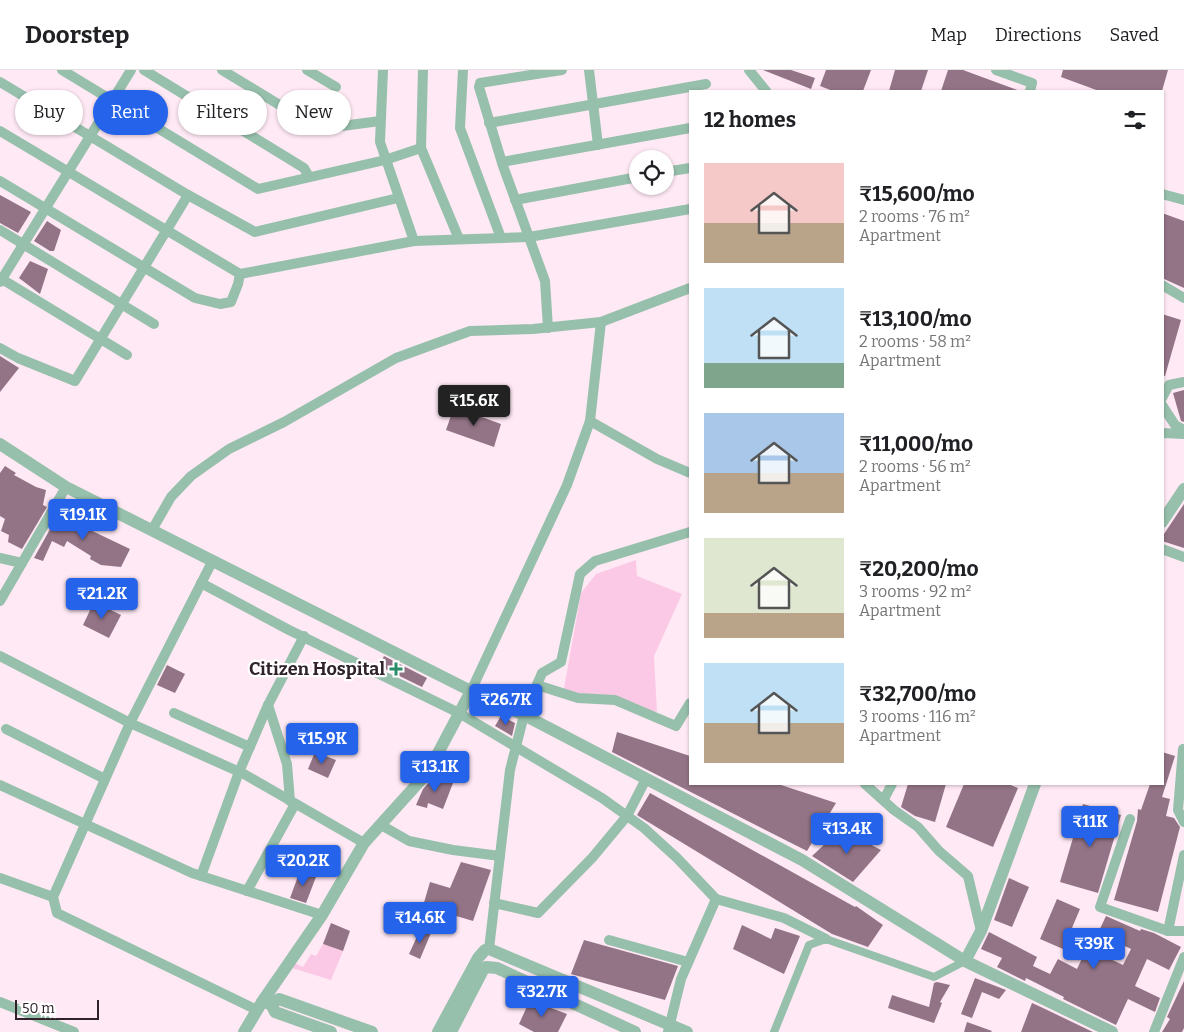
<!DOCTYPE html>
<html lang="en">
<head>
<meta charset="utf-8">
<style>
  :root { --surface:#fff; --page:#f6f6f6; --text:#202124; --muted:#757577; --line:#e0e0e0; --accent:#2563eb }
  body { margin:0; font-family:Bitter,serif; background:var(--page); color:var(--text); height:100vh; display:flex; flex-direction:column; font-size:19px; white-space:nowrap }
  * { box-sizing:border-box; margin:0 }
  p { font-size:16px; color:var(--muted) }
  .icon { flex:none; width:28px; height:28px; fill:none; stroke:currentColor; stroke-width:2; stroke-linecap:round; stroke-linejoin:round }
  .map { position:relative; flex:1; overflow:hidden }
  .sheet { position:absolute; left:689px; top:20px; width:475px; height:695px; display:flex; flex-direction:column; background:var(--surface); border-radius:0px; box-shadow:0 1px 4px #0004 }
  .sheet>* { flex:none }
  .hud { position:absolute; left:15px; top:20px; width:475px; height:45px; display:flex; gap:10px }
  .buttons { position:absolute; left:629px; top:80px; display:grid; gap:10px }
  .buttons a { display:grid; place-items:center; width:45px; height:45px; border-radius:50%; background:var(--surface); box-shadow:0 1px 4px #0004; font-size:25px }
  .scale { position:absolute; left:15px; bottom:12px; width:84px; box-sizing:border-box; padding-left:5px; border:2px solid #2f222a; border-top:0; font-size:14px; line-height:18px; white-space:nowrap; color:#2f222a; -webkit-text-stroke:4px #fff; paint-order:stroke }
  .price { position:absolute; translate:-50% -42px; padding:0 11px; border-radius:5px; background:var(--accent); color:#fff; font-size:16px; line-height:32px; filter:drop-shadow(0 1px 2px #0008) }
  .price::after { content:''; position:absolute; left:50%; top:30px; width:15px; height:11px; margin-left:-8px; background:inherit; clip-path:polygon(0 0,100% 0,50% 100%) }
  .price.on { background:#222; color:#fff }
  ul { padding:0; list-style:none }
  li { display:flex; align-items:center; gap:15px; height:125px; padding:0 15px }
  li span { display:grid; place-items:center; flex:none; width:140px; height:100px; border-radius:0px; color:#555 }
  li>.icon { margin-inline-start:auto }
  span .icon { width:60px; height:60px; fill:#fffc; stroke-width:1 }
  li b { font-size:21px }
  h2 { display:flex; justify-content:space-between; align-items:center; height:60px; padding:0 15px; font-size:21px }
  .pill { padding:0 18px; border-radius:22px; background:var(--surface); box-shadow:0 1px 4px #0004; font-size:18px; line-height:45px }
  .pill.on { background:var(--accent); color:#fff }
  header { display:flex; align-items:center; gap:30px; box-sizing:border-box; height:70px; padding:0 25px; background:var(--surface); border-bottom:1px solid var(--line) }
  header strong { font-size:24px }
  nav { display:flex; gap:28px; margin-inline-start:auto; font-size:18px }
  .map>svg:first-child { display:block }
  .green { fill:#fbc9e6 }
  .building { fill:#937486 }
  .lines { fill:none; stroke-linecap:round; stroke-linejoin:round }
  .pedestrian { stroke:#97c0ac; stroke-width:8 }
  .minor { stroke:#97c0ac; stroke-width:10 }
  .tertiary { stroke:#97c0ac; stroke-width:12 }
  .poi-dot { fill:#288d68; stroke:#fff; stroke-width:2 }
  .labels { text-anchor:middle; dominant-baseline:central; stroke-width:4.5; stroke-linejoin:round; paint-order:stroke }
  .poi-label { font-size:18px; font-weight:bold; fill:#2f222a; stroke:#fff; text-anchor:end }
</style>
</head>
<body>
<header>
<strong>Doorstep</strong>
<nav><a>Map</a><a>Directions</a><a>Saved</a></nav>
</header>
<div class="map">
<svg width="1184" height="962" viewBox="0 0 1184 962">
  <rect width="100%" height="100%" fill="#ffe9f5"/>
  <g class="green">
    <path d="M636,490L637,506L682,524L654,586L657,642L563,624L581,523L596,504Z"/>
    <path d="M323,874L343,881L331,910L292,898L294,893L303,897L311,884L316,886Z"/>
  </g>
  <g class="building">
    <path d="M763,0H791L815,8L811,19Z"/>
    <path d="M826,0H871L863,21H833L820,16Z"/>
    <path d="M895,0H928L921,21H889Z"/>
    <path d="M948,0H963L1020,21H941Z"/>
    <path d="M1063,0H1168L1162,21H1099L1061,7Z"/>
    <path d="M0,125L31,142L18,163L0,153Z"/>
    <path d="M1162,143L1184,151V218L1162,208Z"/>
    <path d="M47,151L61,160L54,181H50L34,171Z"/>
    <path d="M30,191L48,199L40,224L19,208Z"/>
    <path d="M1162,244L1181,250L1165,306H1162Z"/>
    <path d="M0,286L19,298L0,322Z"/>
    <path d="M1184,320V352L1181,351L1173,323Z"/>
    <path d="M454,337L501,354L494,377L446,360Z"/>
    <path d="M5,396L16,403L14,405L36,417L46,420L43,435L47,437L22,479L8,472L9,465L1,461L5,449L0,446V403Z"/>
    <path d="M1184,434V478L1162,471V467Z"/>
    <path d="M63,436L82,447L79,453L86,458L130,479L121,497L101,495L90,489L91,486L67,471L64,477L52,471L43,491L34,488Z"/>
    <path d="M94,532L121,545L109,568L83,555Z"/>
    <path d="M384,586L427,608L422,617L379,596Z"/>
    <path d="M167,595L185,604L175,623L157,615Z"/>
    <path d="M501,646L515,653L512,666L495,656Z"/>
    <path d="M617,662L690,686V714H778L836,733L807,781L612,682Z"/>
    <path d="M315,682L336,690L328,708L308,699Z"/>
    <path d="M1162,682L1175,686L1162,727L1170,729L1166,746L1174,748L1180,757L1158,842L1114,830L1137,751L1138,739L1141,740L1150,714H1162Z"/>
    <path d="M435,706L453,713L443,739L428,733L427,738L416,735L423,719Z"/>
    <path d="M908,714H946L935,752L915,746L901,737Z"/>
    <path d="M964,714H1008L1018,718L993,777L946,757Z"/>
    <path d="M650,723L855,837L856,836L883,855L868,877L832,864L640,747L637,745Z"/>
    <path d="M1083,734L1121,745L1098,823L1060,812Z"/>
    <path d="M841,759L881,780L853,812L812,786Z"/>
    <path d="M461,792L491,800L473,851L423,836L430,812L450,818Z"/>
    <path d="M300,801L316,807L306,833L290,828Z"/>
    <path d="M1009,808L1029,817L1012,857L994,850Z"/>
    <path d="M1057,829L1080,839L1063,879L1040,869Z"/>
    <path d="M1106,846L1140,861L1141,859L1154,863L1181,877L1169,900L1147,889L1135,916L1160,928L1155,942L1128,929L1116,955L1063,929L1064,927L1026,908L1025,911L997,897L1002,888L981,879L989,862L1037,887L1033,896L1050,904L1058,889L1077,899L1087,878L1123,895L1131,879L1098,863Z"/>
    <path d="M331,853L350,861L343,881L323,874Z"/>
    <path d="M742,855L771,869L775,858L800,866L784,904L733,879Z"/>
    <path d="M420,860L431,863L420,889L409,884Z"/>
    <path d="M584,870L678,896L665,930L571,904Z"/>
    <path d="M975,908L1006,920L999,929L982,922L972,948L961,944Z"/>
    <path d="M1184,911V958L1182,962H1162L1170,949L1167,947Z"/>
    <path d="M937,912L950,915L940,932L942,933L934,953L888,938L892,925L929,937L934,913Z"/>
    <path d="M530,930L567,944L558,962H534L519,954Z"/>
    <path d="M1032,933L1043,938L1093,962H1021Z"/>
    <path d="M967,952L992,961L991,962H964Z"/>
  </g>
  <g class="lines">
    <path class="pedestrian" d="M774,962L809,875L826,869L934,907L965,891"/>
    <g class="minor">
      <path d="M62,0L258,119L385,90L421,78"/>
      <path d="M144,0L304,98L309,107"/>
      <path d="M222,0L319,59L380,51"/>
      <path d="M307,0L336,17"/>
      <path d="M383,0L380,72L414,171"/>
      <path d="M423,0L421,78L459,169"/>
      <path d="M463,0L460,58L501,168"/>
      <path d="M589,0L598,75"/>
      <path d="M749,0L766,21"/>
      <path d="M996,0L1032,13L1030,21"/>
      <path d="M0,12L188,125L255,162L398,128"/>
      <path d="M489,53L706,14"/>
      <path d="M0,61L240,204L414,171L529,167L690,139"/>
      <path d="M502,92L690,58"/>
      <path d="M665,102L690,98"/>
      <path d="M0,111L195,228L220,234L231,232L238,214L240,204"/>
      <path d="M1162,124L1184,130"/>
      <path d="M515,130L638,107"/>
      <path d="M0,160L154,254"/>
      <path d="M0,208L127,285"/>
      <path d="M0,212L131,0"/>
      <path d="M1162,215L1184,228"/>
      <path d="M548,258L545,211L503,96L479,17L480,13L562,0"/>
      <path d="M0,278L18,288L75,311L188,125"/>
      <path d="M1162,328L1169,315L1184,312"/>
      <path d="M1162,335L1175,355L1184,360"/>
      <path d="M590,351L657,389L690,403"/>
      <path d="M1162,363L1184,364"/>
      <path d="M152,460L171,427L191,406L229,379L284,352L396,288L470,261L533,259L601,252L690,218"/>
      <path d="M1162,479L1184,487"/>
      <path d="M0,488L22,493"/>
      <path d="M213,490L130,653L53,827L57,843L257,940"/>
      <path d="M201,513L289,560L459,643L602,728L644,758L677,788L716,829L784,848L826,869"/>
      <path d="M0,531L66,417"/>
      <path d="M0,586L130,653L244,704L364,773"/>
      <path d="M537,615L578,628L615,630L676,656L690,633"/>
      <path d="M471,621L567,415L590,351L601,252"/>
      <path d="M268,635L287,694L290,731"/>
      <path d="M174,643L250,677"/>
      <path d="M6,659L105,709"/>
      <path d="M1183,679L1178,740L1184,752"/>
      <path d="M865,714L894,740L918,757L939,781L968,806L981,861"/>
      <path d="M0,715L192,803L322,845"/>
      <path d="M884,729L892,714"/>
      <path d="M1130,749L1100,837L1168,861H1184"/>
      <path d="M381,755L409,771L453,780L500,786"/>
      <path d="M201,806L239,702L268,635L304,566"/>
      <path d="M0,808L53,827"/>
      <path d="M247,821L295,734"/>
      <path d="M494,833L538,843L592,788L627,746L646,709"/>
      <path d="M1168,861L1184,785"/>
      <path d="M609,870L688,892"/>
      <path d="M489,879L510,700L524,645L542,603L561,592L580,504L595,491L690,462"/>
      <path d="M0,932L74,962"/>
      <path d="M668,962L681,909L716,829"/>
      <path d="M1154,962L1184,887"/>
    </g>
    <g class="tertiary">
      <path d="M0,374L66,417L471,621L524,645L802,790L965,891L1112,962"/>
      <path d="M1162,452L1184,419"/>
      <path d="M965,891L981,861L1035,714"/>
      <path d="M262,932L322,845L364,773L428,702L471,621"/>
      <path d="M271,934L275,942L331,962"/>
      <path d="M244,962L262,932L271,934L279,929L372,962"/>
      <path d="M438,962L478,888L485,880L489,879L687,962"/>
      <path d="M451,962L483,900L486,897L497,898L635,962"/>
    </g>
  </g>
  <path class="poi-dot" d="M393.5 591.5h5v5h5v5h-5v5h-5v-5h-5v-5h5z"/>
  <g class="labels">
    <g class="poi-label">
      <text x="385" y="599">Citizen Hospital</text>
    </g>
  </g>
</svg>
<div class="buttons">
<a><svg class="icon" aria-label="locate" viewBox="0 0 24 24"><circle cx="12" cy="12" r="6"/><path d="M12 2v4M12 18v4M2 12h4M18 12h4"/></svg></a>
</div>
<div class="scale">50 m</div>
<b class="price on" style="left:474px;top:357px">₹15.6K</b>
<b class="price" style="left:83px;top:471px">₹19.1K</b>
<b class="price" style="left:102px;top:550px">₹21.2K</b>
<b class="price" style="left:506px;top:656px">₹26.7K</b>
<b class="price" style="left:322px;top:695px">₹15.9K</b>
<b class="price" style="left:435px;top:723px">₹13.1K</b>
<b class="price" style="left:1090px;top:778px">₹11K</b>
<b class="price" style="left:847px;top:785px">₹13.4K</b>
<b class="price" style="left:303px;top:817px">₹20.2K</b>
<b class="price" style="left:420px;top:874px">₹14.6K</b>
<b class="price" style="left:1094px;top:900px">₹39K</b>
<b class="price" style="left:542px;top:948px">₹32.7K</b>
<div class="hud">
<a class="pill">Buy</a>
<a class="pill on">Rent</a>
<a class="pill">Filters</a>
<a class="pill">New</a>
</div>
<section class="sheet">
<h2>12 homes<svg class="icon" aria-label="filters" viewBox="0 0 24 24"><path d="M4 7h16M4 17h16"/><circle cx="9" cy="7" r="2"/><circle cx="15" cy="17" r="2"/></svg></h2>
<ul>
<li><span style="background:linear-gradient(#f6c9c9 60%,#b9a48a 0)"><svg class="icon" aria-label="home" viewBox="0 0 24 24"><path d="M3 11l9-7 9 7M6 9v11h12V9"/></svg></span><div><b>₹15,600/mo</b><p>2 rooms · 76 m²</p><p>Apartment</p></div></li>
<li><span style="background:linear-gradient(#bfe0f5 75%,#7fa58c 0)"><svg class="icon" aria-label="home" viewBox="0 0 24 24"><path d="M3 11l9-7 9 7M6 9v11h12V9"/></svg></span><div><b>₹13,100/mo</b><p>2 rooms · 58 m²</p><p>Apartment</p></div></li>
<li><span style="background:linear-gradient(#a9c7e8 60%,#b9a48a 0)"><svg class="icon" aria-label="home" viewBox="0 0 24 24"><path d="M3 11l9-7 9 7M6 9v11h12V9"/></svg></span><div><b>₹11,000/mo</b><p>2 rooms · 56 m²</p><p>Apartment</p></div></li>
<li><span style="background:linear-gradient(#dfe7d0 75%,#b9a48a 0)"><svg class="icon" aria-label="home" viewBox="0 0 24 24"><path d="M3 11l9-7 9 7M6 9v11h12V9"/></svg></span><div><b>₹20,200/mo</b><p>3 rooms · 92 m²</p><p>Apartment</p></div></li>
<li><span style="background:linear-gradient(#bfe0f5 60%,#b9a48a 0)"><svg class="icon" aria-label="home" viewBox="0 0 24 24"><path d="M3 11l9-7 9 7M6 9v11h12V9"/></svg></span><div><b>₹32,700/mo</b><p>3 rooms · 116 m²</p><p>Apartment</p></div></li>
</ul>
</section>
</div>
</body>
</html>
